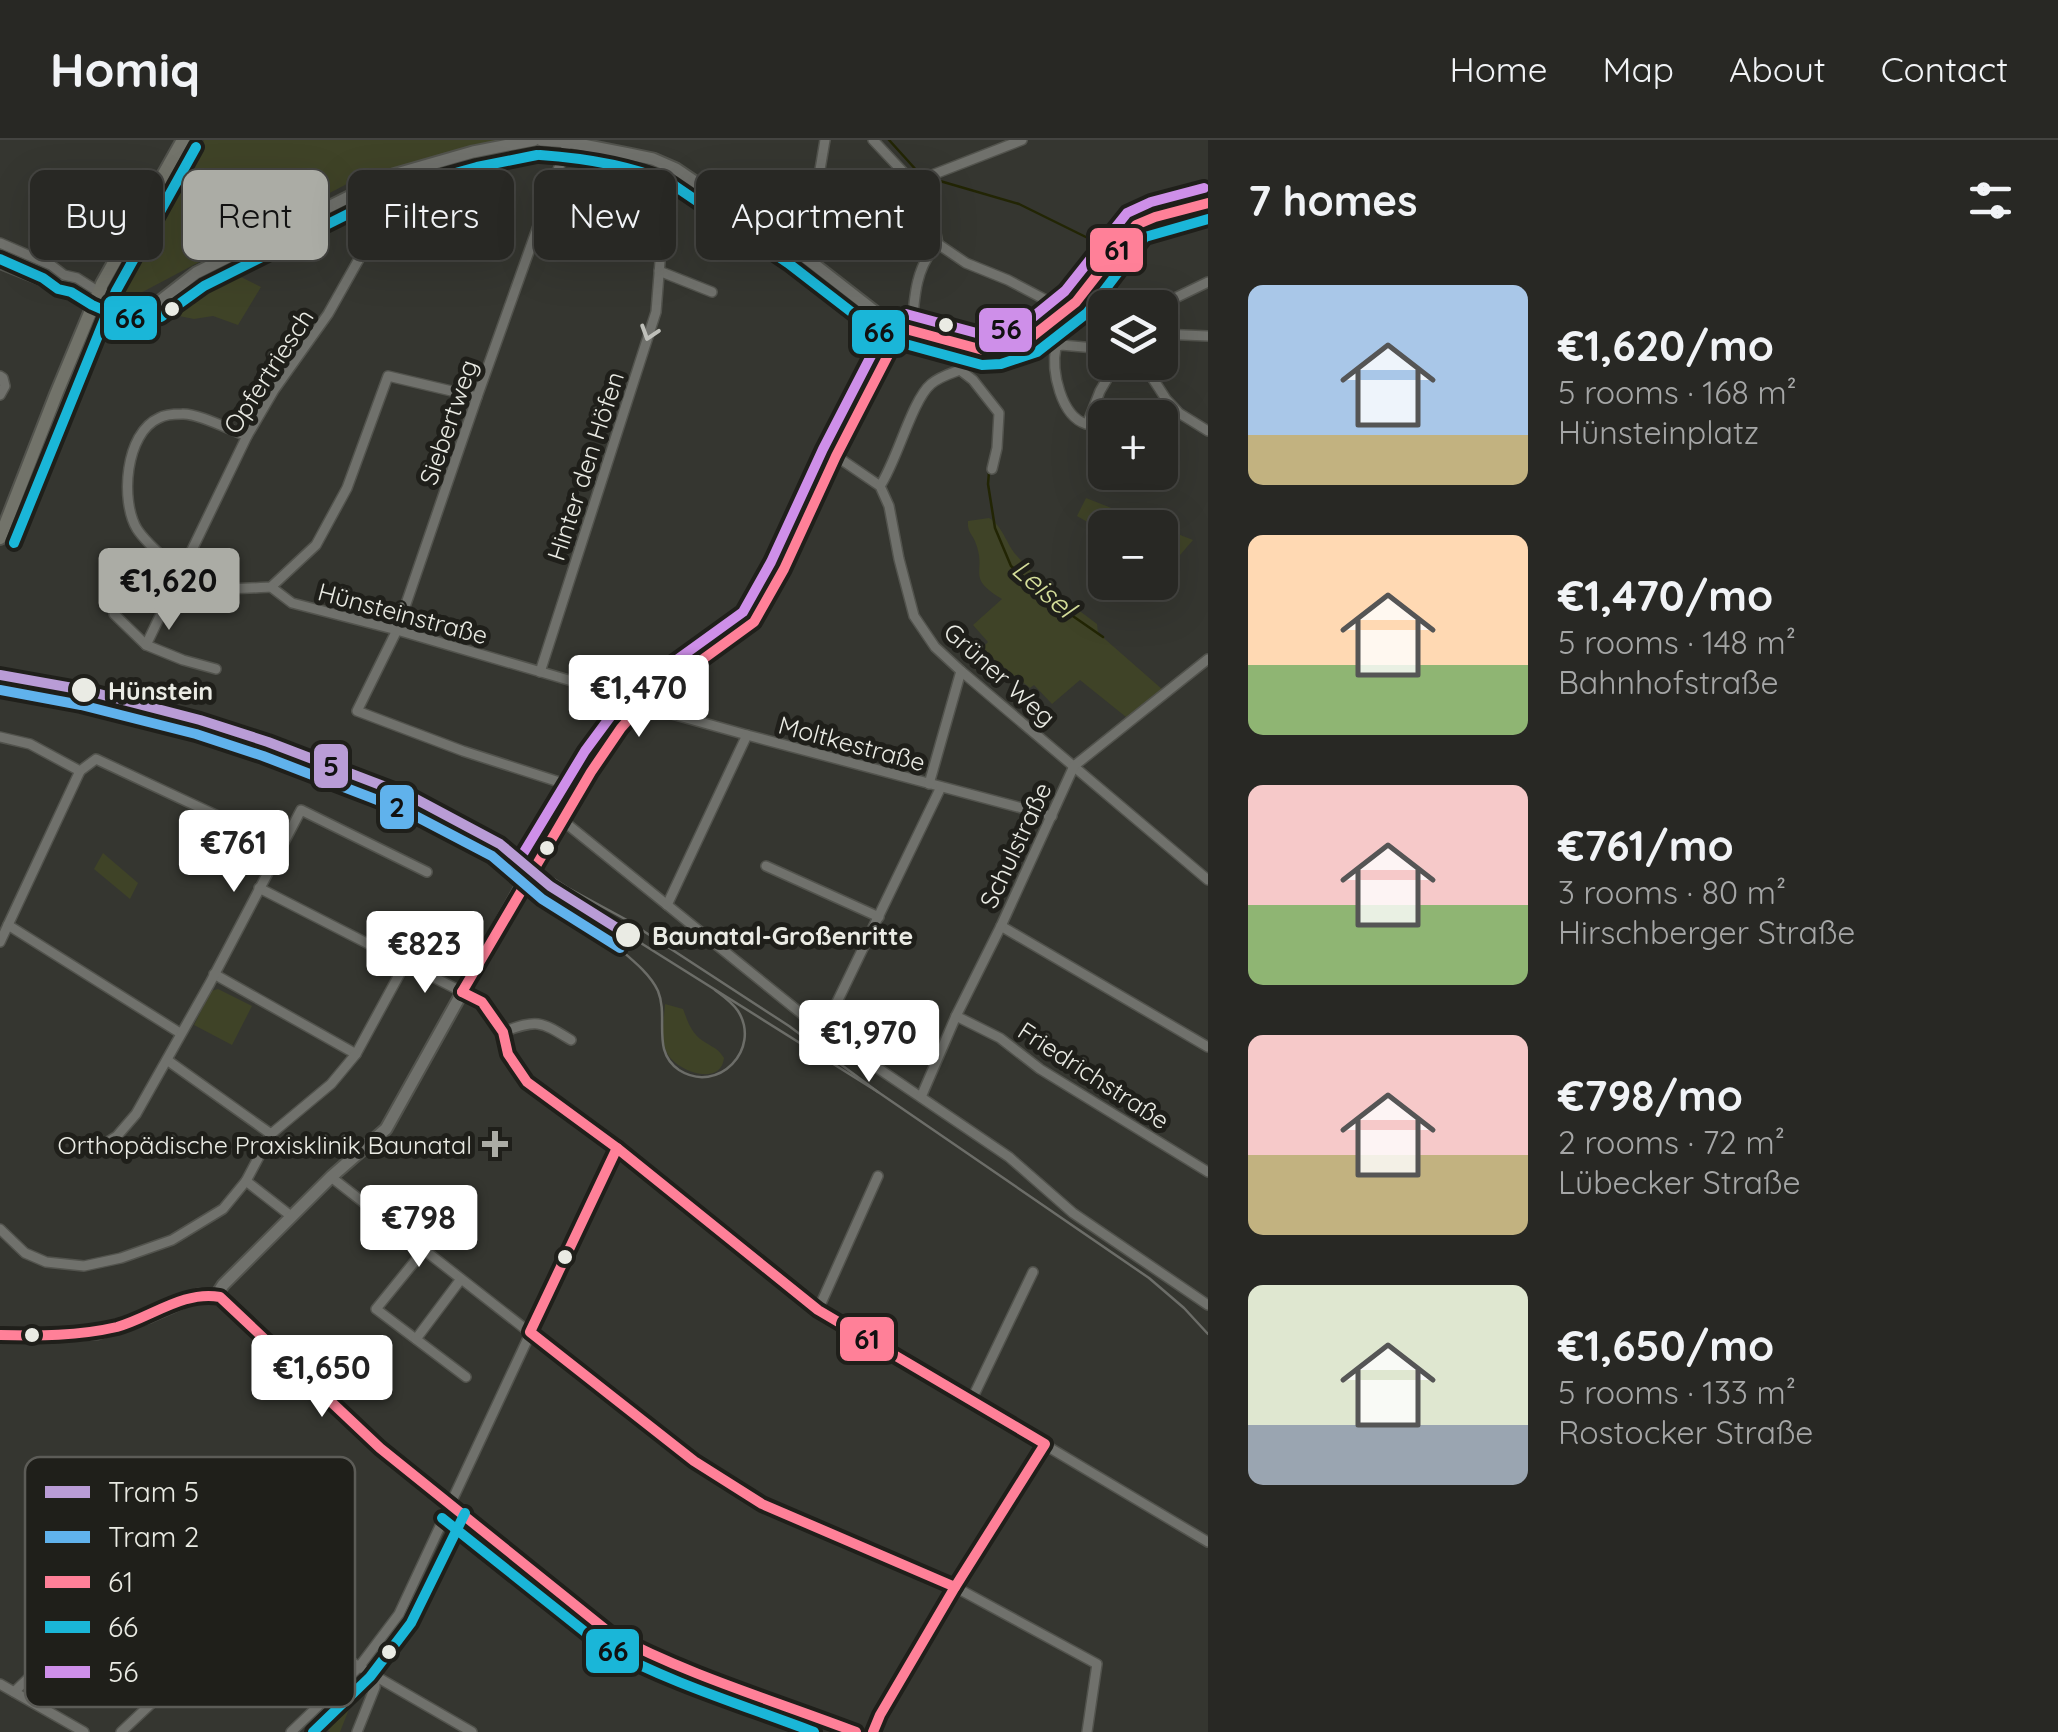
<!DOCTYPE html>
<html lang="en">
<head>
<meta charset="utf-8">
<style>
  :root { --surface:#282824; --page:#343431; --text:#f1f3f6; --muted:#a5a6a6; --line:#444441; --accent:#abaca5 }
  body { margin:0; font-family:Quicksand,sans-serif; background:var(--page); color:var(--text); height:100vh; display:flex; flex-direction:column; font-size:38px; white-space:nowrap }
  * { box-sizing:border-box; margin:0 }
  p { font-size:32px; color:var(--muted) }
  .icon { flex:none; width:55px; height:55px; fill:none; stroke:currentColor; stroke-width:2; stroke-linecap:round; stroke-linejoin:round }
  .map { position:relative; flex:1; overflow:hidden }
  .details { display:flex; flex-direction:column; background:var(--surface); width:850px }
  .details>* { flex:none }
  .banner { position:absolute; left:30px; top:30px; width:950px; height:90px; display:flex; gap:20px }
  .controls { position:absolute; left:1088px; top:150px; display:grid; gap:20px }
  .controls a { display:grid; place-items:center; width:90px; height:90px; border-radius:15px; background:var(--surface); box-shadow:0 10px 40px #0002,0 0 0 2px var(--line); font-size:50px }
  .price { position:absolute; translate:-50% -85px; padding:0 22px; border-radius:10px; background:#fff; color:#222; font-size:32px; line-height:65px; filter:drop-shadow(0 2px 5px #0008) }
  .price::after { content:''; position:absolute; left:50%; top:60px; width:30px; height:22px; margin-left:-15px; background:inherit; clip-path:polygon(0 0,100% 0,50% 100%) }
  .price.current { background:var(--accent); color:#111 }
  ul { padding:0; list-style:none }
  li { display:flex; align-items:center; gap:30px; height:250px; padding:0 40px }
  li span { display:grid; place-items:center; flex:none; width:280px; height:200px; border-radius:15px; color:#555 }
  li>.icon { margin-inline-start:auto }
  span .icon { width:120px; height:120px; fill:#fffc; stroke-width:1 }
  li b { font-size:42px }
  h2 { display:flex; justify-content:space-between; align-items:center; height:120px; padding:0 40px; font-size:42px }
  .pill { padding:0 35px; border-radius:15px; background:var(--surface); box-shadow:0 10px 40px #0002,0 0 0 2px var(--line); font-size:35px; line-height:90px }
  .pill.current { background:var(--accent); color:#111 }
  header { display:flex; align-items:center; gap:60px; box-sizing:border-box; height:140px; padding:0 50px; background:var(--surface); border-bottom:2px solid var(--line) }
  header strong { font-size:48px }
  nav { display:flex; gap:55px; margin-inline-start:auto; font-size:35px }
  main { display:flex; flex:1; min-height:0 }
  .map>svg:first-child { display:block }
  .green { fill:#3f4327 }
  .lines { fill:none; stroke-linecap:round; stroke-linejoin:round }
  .stream { stroke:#222504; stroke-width:2.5 }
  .minor-casing { stroke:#52534d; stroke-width:12 }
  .tertiary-casing { stroke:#52534d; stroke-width:15 }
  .secondary-casing { stroke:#52534d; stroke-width:16 }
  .minor { stroke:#70716c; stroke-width:9 }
  .tertiary { stroke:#70716c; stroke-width:11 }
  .secondary { stroke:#72736a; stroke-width:12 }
  .tram { stroke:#6c6d68; stroke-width:2.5 }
  .rail { stroke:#6c6d68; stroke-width:2.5 }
  .bus-1-casing { stroke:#1f1f1a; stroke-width:18 }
  .bus-2-casing { stroke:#1f1f1a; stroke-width:18 }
  .bus-3-casing { stroke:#1f1f1a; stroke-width:18 }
  .bus-1 { stroke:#ff8098; stroke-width:10 }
  .bus-2 { stroke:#1ab6d8; stroke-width:10 }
  .bus-3 { stroke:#ce8fe9; stroke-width:10 }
  .tram-1-casing { stroke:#1f1f1a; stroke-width:18 }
  .tram-2-casing { stroke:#1f1f1a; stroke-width:18 }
  .tram-1 { stroke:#b99cd6; stroke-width:10 }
  .tram-2 { stroke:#60b2ec; stroke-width:10 }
  .oneway { stroke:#bfc0ba }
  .bus-dot { fill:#eaebe4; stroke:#1f1f1a; stroke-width:4 }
  .poi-dot { fill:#abaca5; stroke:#1f1f1a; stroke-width:4 }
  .labels { text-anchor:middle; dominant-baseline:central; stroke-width:10; stroke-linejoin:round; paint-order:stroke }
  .street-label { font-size:25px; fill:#eaebe4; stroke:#1f1f1a }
  .stop-label { font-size:25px; font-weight:bold; fill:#eaebe4; stroke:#1f1f1a; text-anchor:start }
  .poi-label { font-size:25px; fill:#eaebe4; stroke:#1f1f1a; text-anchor:end }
  .water-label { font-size:28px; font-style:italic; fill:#d5de9a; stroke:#1f1f1a }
  .key { fill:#1f1f1a; stroke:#5c5c57; stroke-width:2.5 }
  .key-label { font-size:28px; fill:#eaebe4 }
  .line-badge { stroke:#1f1f1a; stroke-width:4 }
  .pale-badge-label { font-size:28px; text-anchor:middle; font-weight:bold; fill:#111 }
</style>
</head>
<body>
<header>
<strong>Homiq</strong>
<nav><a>Home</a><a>Map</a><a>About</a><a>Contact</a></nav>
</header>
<main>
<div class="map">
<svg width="1208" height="1592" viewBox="0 0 1208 1592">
  <rect width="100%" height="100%" fill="#353630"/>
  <g class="green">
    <path d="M204,0H501L360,37L133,157L117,145Z"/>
    <path d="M237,135L261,147L238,185L213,176L194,179L169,174L170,170Z"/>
    <path d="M1086,358L1193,400L1168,429L1160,424V388H1105V392L1077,376Z"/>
    <path d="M989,378C1003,386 1006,404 1017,416C1040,442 1069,463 1097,484L1098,493L1163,550L1126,577L1080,540L1052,564L1034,545L1030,548L981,509L988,502L973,485L1002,459C965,437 987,433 976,404C973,394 967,393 968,381Z"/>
    <path d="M103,713L138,743L130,759L94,729Z"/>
    <path d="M218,849L252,866L232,905L194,885L211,851Z"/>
    <path d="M665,864L683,869C688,882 691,893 703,901C712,907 718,908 724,918C721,947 677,932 667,913C660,899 664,880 665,864Z"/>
    <path d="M346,1559L351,1564L340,1592H330L321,1584Z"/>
  </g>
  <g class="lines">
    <g class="stream">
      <path d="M889,0L918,32"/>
      <path d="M940,41L1019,64L1100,104"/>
      <path d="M989,332L988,344L995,388L1011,426L1054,463L1103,497"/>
    </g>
    <defs>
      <g id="minor">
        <path d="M873,0L922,52L933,77L938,104"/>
        <path d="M568,2L477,257L397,490L357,571L463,611L581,649"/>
        <path d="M914,42L1022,0"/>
        <path d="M0,103L51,125L64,135L77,138L99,152"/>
        <path d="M938,104L966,123L1008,140L1065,170"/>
        <path d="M797,111L812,77L825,0"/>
        <path d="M0,124L45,142L60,144L93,166"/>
        <path d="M659,131L712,152"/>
        <path d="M1076,162L1090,173L1100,190L1095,208"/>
        <path d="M1115,168L1117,164"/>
        <path d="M1160,171L1173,159L1208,142"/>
        <path d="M912,190C914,160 915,126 938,104"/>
        <path d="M1160,194L1208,196"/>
        <path d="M1105,213L1095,208L1061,205L1056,207C1051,231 1061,276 1086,284L1088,282L1100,251L1117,222"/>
        <path d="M1142,222L1166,259L1179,273L1208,291"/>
        <path d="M960,230L973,240L999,273L997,308L992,329"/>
        <path d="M0,236L3,238L5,246L0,255"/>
        <path d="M247,296C230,290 198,273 182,274C176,274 164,275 159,278C125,293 120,361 137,389C147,404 185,439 201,444C223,451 249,448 271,447L316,405L347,348L388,236L477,257"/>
        <path d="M836,316L880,346L889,366L899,419L914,476L935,507L961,531L1208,740"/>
        <path d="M880,346C897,321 912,260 931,244C939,237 949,234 960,230L966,205"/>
        <path d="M271,447L292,463L397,490L644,562L661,571L747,595L1052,676"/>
        <path d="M114,474L146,505L183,520L216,529"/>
        <path d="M146,505L247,296L274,250L328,174L359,119L369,95L372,70L364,48"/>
        <path d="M540,532L656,172L666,46L676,29"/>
        <path d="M0,597L30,604L80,631L96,619L282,706"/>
        <path d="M929,644L961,531"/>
        <path d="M562,680L823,891L1009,1017L1073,1073L1208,1165"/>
        <path d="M766,726L879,777"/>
        <path d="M259,748L482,862L503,892L508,914L527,942L617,1008L818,1170L1208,1402"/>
        <path d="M667,765L747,595"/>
        <path d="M8,785L180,893"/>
        <path d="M1001,786L1208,907"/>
        <path d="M0,802L80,631"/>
        <path d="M214,834L356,914"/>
        <path d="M956,876L1000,898L1040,929L1208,1032"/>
        <path d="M823,891L941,647"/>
        <path d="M503,892C538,879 540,881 571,900"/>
        <path d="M167,920L271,994"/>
        <path d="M921,957L956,876L1001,786L1074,626L1208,519"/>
        <path d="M85,1007L92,1012L117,996L136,974L210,843L301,670L427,732"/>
        <path d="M331,1037L694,1321L762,1364L955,1447L1097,1524L1087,1592"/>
        <path d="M246,1041L291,1076"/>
        <path d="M0,1089L25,1113L46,1122L84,1126L121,1118L172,1100L223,1069L246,1041L271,994L331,944L356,914L405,824"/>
        <path d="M424,1110L376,1169L466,1237"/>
        <path d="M216,1156L230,1164L380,1308L611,1494L639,1509L671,1522L856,1592"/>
        <path d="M818,1170L878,1036"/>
        <path d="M416,1199L461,1139"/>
        <path d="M972,1259L1033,1132"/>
        <path d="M141,1370L170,1400"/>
        <path d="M165,1404L188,1427"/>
        <path d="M255,1423L276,1446"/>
        <path d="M88,1429L115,1455"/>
        <path d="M132,1439L165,1471"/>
        <path d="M177,1484L206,1513"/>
        <path d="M31,1488L54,1511"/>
        <path d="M0,1544L84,1592"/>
        <path d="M14,1552L132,1439L199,1370L226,1396"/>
        <path d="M121,1592L276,1446L351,1522L472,1592"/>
        <path d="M291,1592L359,1527L399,1474L617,1008"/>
        <path d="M357,1592L375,1547V1536"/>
        <path d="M873,1592L880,1575L955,1447L1045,1304"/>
      </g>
      <g id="tertiary">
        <path d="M541,0L568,2L629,14L653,19L676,29L797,111L883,178L902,188L983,210L998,209L1029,199L1076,162L1136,85L1155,77L1208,63"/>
        <path d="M99,152L139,165L155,163"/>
        <path d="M93,166L123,176H141L196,133L393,35L473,12L534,0"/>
        <path d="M0,1195L36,1196L97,1193L150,1176L198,1155L216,1156L223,1145L331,1037L386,989L526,738L604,611L633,573L644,562L754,482L784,429L836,316L902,188"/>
      </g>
      <path id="secondary" d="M0,398L57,252L102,144L183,0"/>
    </defs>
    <use href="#minor" class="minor-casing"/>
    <use href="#tertiary" class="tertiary-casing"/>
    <use href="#secondary" class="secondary-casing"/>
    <use href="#minor" class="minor"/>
    <use href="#tertiary" class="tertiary"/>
    <use href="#secondary" class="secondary"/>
    <g class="tram">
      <path d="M604,795C621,812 648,829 658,851C669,878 651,911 679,930C718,955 762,909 738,871C732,862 723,856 715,850"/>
      <path d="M628,795L878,952"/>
    </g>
    <path class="rail" d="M500,704L568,748L625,779L789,886L878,952L1149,1138L1184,1168L1208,1194"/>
    <defs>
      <g id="bus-1">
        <path d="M902,188L983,210L1013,205L1029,199L1076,162L1136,85L1155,77L1208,63"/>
        <path d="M462,852L482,862L503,892L508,914L527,942L617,1008L818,1170L1045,1304L955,1447L880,1575L873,1592"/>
        <path d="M462,852L591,632L621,588L644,562L754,482L784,429L836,316L902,188"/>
        <path d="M617,1008L530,1192L694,1321L762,1364L955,1447"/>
        <path d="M0,1195C39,1196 78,1196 117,1187C150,1178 184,1150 220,1157L380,1308L611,1494C687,1535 775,1561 856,1592"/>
      </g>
      <g id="bus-2">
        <path d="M540,15C583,18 629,25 669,42L788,123L876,191L898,202L982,225L1001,224L1037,212L1087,173L1145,97L1208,79"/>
        <path d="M0,119L43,138L58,149L71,152L92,165L115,175L139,180L161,177L204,146L398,49L477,27L537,15"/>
        <path d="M14,403L116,151L196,7"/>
        <path d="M442,1378L604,1507C670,1543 743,1565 814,1592"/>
        <path d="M313,1592L370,1537L411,1483L465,1373"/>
      </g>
      <g id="bus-3">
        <path d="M906,174L984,195L1022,186L1065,151L1127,73L1151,62L1204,48"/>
        <path d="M521,717L585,611L616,569L635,550L743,472L771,422L823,309L889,181"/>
      </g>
    </defs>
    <use href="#bus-1" class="bus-1-casing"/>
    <use href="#bus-2" class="bus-2-casing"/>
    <use href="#bus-3" class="bus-3-casing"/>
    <use href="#bus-1" class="bus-1"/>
    <use href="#bus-2" class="bus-2"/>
    <use href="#bus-3" class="bus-3"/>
    <defs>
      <path id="tram-1" d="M0,535L84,550L200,580L268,602L412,657L500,704L550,746L628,795"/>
      <path id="tram-2" d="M0,550L81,565L196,594L263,616L406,671L492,716L542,759L620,808"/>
    </defs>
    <use href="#tram-1" class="tram-1-casing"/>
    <use href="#tram-2" class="tram-2-casing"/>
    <use href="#tram-1" class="tram-1"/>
    <use href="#tram-2" class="tram-2"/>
  </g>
  <defs><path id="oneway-chevron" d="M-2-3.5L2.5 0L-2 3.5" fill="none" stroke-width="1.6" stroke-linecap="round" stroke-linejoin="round" transform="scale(2.5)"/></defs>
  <use class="oneway" href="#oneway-chevron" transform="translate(649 193) rotate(108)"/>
  <g class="bus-dot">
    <circle cx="172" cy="169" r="9"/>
    <circle cx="946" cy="185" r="9"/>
    <circle cx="84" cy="550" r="14"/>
    <circle cx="547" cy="708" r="9"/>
    <circle cx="628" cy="795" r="14"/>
    <circle cx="565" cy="1117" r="9"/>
    <circle cx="32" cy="1195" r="9"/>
    <circle cx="389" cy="1512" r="9"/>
  </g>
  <path class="poi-dot" d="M490 989h10v10h10v10h-10v10h-10v-10h-10v-10h10z"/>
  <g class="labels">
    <g class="street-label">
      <text transform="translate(268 231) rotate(-57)">Opfertriesch</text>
      <text transform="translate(448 282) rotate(-71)">Siebertweg</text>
      <text transform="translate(585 326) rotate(-72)">Hinter den Höfen</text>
      <text transform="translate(403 473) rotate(15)">Hünsteinstraße</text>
      <text transform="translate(1000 534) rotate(42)">Grüner Weg</text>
      <text transform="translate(852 603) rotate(15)">Moltkestraße</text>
      <text transform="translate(1015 705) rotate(-65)">Schulstraße</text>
      <text transform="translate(1094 935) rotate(33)">Friedrichstraße</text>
    </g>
    <g class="stop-label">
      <text x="108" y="550">Hünstein</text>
      <text x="652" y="795">Baunatal-Großenritte</text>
    </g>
    <g class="poi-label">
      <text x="472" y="1004">Orthopädische Praxisklinik Baunatal</text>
    </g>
    <g class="water-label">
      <text transform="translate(1044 448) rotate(41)">Leisel</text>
    </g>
  </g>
  <rect x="25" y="1317" width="330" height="250" rx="15" class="key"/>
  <rect x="45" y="1346" width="45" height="12" fill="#b99cd6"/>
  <rect x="45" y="1391" width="45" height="12" fill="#60b2ec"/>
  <rect x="45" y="1436" width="45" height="12" fill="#ff8098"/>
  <rect x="45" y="1481" width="45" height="12" fill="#1ab6d8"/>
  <rect x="45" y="1526" width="45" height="12" fill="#ce8fe9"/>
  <g class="key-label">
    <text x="108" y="1362">Tram 5</text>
    <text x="108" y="1407">Tram 2</text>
    <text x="108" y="1452">61</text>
    <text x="108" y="1497">66</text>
    <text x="108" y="1542">56</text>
  </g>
  <g class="line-badge">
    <rect x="1088" y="86" width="57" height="48" rx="10" fill="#ff8098"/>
    <rect x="102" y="154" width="57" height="48" rx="10" fill="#1ab6d8"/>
    <rect x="977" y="166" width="57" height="48" rx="10" fill="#ce8fe9"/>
    <rect x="850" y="168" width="57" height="48" rx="10" fill="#1ab6d8"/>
    <rect x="312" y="602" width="38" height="48" rx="10" fill="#b99cd6"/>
    <rect x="378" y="643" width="38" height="48" rx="10" fill="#60b2ec"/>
    <rect x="838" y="1175" width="58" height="48" rx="10" fill="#ff8098"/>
    <rect x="584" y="1487" width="57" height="48" rx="10" fill="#1ab6d8"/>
  </g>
  <g class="pale-badge-label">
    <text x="1117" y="120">61</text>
    <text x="130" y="188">66</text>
    <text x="1006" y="199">56</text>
    <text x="879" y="202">66</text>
    <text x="331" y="636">5</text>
    <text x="397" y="677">2</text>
    <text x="867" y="1209">61</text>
    <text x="613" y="1521">66</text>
  </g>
</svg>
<div class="controls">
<a><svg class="icon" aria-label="layers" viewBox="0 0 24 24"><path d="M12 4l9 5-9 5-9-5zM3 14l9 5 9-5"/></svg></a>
<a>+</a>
<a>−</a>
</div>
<b class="price current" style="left:169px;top:493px">€1,620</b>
<b class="price" style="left:639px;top:600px">€1,470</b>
<b class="price" style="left:234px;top:755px">€761</b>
<b class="price" style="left:425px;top:856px">€823</b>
<b class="price" style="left:869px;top:945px">€1,970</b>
<b class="price" style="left:419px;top:1130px">€798</b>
<b class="price" style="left:322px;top:1280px">€1,650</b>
<div class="banner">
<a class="pill">Buy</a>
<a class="pill current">Rent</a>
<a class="pill">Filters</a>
<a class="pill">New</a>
<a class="pill">Apartment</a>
</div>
</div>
<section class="details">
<h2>7 homes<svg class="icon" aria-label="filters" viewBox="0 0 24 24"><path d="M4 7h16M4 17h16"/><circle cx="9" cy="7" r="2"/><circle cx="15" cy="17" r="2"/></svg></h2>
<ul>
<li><span style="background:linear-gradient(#a9c7e8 75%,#c2b280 0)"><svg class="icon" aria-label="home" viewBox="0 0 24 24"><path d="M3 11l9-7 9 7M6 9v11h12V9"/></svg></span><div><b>€1,620/mo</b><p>5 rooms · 168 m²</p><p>Hünsteinplatz</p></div></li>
<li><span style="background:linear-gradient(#ffd9b3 65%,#8fb573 0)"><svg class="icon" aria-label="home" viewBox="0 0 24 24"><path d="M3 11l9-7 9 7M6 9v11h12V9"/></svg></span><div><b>€1,470/mo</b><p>5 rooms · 148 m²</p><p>Bahnhofstraße</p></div></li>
<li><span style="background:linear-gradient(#f6c9c9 60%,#8fb573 0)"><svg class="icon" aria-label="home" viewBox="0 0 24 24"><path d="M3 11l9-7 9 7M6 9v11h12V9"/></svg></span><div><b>€761/mo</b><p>3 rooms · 80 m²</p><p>Hirschberger Straße</p></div></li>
<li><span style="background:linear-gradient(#f6c9c9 60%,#c2b280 0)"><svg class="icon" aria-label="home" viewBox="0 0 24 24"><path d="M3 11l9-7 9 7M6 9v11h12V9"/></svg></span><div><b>€798/mo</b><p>2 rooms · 72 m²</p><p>Lübecker Straße</p></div></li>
<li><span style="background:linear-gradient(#dfe7d0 70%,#9aa5b1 0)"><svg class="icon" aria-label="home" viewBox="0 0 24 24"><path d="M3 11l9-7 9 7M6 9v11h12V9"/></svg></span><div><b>€1,650/mo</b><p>5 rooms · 133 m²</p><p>Rostocker Straße</p></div></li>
</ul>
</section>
</main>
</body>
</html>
